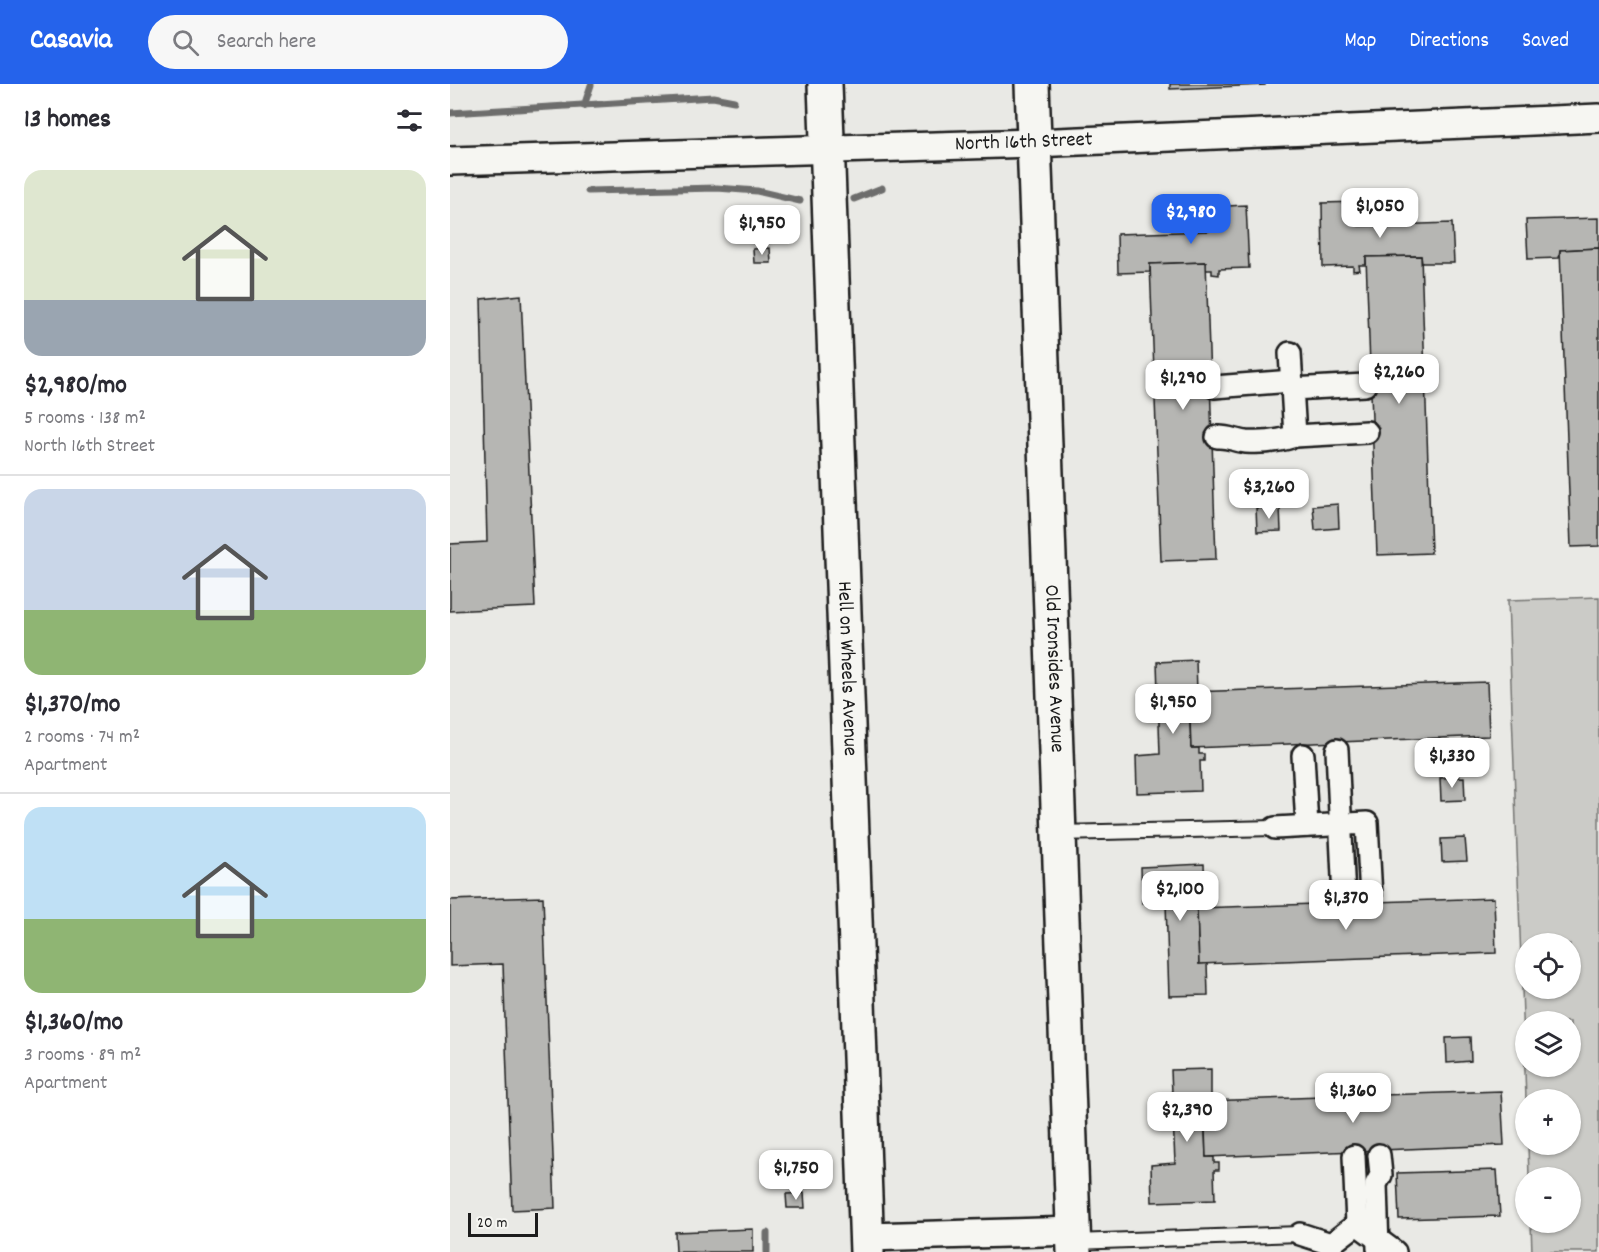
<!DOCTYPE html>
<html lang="en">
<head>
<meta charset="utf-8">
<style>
  :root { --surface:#fff; --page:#f7f7f7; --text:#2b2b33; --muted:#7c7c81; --line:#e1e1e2; --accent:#2563eb }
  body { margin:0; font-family:Dekko,sans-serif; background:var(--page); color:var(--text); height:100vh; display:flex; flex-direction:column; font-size:22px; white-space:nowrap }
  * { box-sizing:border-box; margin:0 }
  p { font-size:20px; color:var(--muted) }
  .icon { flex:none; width:33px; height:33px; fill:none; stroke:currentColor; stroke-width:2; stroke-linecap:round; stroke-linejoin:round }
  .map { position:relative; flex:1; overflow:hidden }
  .details { display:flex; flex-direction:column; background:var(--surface); width:450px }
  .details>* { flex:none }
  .buttons { position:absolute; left:1065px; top:849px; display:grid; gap:12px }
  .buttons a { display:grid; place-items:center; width:66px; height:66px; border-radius:50%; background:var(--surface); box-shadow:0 2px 4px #0004; font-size:30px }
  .scale { position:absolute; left:18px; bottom:15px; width:70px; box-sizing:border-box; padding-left:6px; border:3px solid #1c1c1c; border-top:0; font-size:16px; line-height:21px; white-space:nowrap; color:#1c1c1c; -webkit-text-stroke:4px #f6f6f2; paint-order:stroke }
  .price { position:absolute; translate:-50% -51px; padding:0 14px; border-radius:12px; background:#fff; color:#222; font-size:20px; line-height:39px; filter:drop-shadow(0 2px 3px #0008) }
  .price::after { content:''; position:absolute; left:50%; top:36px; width:18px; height:14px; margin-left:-9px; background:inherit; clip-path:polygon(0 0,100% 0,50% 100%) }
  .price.current { background:var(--accent); color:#fff }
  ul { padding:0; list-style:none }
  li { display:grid; align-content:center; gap:12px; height:318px; padding:0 24px }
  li+li { border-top:2px solid var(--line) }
  li span { display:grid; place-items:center; height:186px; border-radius:18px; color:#555 }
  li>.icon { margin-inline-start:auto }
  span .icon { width:108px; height:108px; fill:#fffc; stroke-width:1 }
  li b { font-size:26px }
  h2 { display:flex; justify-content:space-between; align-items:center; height:72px; padding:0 24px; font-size:26px }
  header { display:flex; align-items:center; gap:36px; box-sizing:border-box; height:84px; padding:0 30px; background:var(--accent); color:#fff }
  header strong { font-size:28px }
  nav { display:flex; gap:33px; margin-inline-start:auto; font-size:21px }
  .search { width:420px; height:54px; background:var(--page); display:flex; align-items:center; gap:15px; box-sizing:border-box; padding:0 21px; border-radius:33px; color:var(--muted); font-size:22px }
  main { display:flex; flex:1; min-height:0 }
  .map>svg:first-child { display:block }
  .green { fill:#cbcbc7; stroke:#747472; stroke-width:1.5; fill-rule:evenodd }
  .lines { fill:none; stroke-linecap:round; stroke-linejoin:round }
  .stream { stroke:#6d6d6c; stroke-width:7 }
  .building { fill:#b6b6b3; stroke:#1c1c1c; stroke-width:1.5 }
  .service-casing { stroke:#1c1c1c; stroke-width:18 }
  .pedestrian-casing { stroke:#1c1c1c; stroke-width:26 }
  .minor-casing { stroke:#1c1c1c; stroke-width:32 }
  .tertiary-casing { stroke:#1c1c1c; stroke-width:38 }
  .service { stroke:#f6f6f2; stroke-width:14 }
  .pedestrian { stroke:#f6f6f2; stroke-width:21 }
  .minor { stroke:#f6f6f2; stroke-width:27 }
  .tertiary { stroke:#f6f6f2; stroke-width:33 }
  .labels { text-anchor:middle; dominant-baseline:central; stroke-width:4.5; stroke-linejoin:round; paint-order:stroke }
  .street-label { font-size:21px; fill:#1c1c1c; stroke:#f6f6f2 }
</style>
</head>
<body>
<header>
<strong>Casavia</strong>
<div class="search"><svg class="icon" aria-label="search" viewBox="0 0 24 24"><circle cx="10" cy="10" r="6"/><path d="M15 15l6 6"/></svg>Search here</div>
<nav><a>Map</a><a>Directions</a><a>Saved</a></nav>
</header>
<main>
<section class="details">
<h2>13 homes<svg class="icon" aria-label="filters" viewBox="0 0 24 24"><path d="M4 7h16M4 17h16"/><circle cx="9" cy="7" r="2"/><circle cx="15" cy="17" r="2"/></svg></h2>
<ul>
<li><span style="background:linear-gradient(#dfe7d0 70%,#9aa5b1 0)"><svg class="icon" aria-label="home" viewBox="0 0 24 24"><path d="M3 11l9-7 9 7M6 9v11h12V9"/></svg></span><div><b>$2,980/mo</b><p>5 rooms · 138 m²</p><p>North 16th Street</p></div></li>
<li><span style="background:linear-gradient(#c9d6e8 65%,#8fb573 0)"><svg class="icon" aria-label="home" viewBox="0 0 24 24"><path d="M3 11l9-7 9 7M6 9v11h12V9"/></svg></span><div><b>$1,370/mo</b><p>2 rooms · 74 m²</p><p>Apartment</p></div></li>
<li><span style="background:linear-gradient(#bfe0f5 60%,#8fb573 0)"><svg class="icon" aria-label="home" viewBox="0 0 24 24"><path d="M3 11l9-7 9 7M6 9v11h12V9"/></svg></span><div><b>$1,360/mo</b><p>3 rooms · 89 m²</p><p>Apartment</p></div></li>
</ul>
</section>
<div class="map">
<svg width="1149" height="1168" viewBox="0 0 1149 1168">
  <rect width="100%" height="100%" fill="#e9e9e5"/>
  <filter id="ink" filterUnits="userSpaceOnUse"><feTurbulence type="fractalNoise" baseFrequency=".0167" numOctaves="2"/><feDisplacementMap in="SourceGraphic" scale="12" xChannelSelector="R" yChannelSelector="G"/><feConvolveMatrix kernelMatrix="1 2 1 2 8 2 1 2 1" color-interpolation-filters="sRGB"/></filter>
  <g filter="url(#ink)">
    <path class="green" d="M1149,513V1168H1082L1081,1139L1120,1138V1094L1079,1093L1078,1061L1120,1060V1016L1076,1015L1058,516ZM1076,860H1120V904H1076ZM1076,938H1120V982H1076Z"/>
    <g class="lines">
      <g class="stream">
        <path d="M134,22L141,1"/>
        <path d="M0,29L263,13L284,17"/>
        <path d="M138,107L267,104L307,107L350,117"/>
        <path d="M404,115L432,104"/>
        <path d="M317,1149V1168"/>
      </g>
    </g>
    <g class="building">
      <path d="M720,0H815V1L720,5Z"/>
      <path d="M908,118L909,142L1002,139L1004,179H972L971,172L916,173V181H909L910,186L903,187V182L873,183L872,119Z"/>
      <path d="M796,121L799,184L769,185V191L762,190V186H755L756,178L700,180V188L668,189L667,150L759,147V123Z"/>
      <path d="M1149,134V164L1110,166L1109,174L1078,175L1076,136Z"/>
      <path d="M320,164L321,179H304L303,165Z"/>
      <path d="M1149,164V462L1121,463L1110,166Z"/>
      <path d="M971,172L981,469L927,471L916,173Z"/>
      <path d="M756,178L766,475L711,477L700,180Z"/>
      <path d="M71,211L85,523L0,527V460L37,458L31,215Z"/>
      <path d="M888,420L889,444L865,446L863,422Z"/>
      <path d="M830,423L831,447L807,448L806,424Z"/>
      <path d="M746,576L747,608H739L741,664H749V670H754V677H750L751,707L687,709L686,672L710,670L707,578Z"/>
      <path d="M1037,598L1039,652L741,664L739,608Z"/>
      <path d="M1014,693L1015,716L991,717L990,694Z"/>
      <path d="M1015,754L1017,777L992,778L991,755Z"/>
      <path d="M754,780L755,810H760V817H755V824H747L749,880L757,879L758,911L719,912L716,819H692L691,783Z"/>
      <path d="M93,813L105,1124L62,1126L53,880L0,882V816Z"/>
      <path d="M1044,814L1046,869L749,880L747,824Z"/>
      <path d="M1020,953L1021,977L997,979L996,954Z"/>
      <path d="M761,985V1017H754L756,1073H764V1079H769V1086H764L765,1116L702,1118L701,1081L725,1079L721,986Z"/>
      <path d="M1051,1007L1054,1061L756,1073L754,1017Z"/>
      <path d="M1047,1086L1050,1132L949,1135L947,1089Z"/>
      <path d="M354,1109L355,1124H337L336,1110Z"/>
      <path d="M303,1145V1168H226L225,1148Z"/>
    </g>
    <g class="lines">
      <defs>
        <g id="service">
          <path d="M609,749L825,744"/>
          <path d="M624,1158L850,1150"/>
        </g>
        <g id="pedestrian">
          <path d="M840,269L845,352L917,348"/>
          <path d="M764,303L842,297"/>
          <path d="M842,305L915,301"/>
          <path d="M767,353C778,352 785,357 796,358C811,359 830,357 845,352"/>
          <path d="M887,666L894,814"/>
          <path d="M853,671L857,742"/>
          <path d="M825,744L917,739L921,813"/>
          <path d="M904,1072L907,1140"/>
          <path d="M850,1150L881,1160L907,1140L945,1168"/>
          <path d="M928,1165L926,1100L931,1091L929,1071"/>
        </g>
        <g id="minor">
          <path id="s1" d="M0,77L584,59L1149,34"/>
          <path d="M417,1153L624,1147"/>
        </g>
        <g id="tertiary">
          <path id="s2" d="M375,0L417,1168"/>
          <path id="s3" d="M582,0L624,1168"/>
        </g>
      </defs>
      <use href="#service" class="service-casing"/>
      <use href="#pedestrian" class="pedestrian-casing"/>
      <use href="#minor" class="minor-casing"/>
      <use href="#tertiary" class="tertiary-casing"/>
      <use href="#service" class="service"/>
      <use href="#pedestrian" class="pedestrian"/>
      <use href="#minor" class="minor"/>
      <use href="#tertiary" class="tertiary"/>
    </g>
  </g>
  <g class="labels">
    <g class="street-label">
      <text stroke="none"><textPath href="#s1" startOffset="574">North 16th Street</textPath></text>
      <text stroke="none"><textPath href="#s2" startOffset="585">Hell on Wheels Avenue</textPath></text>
      <text stroke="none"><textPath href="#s3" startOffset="585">Old Ironsides Avenue</textPath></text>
    </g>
  </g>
</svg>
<div class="buttons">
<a><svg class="icon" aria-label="locate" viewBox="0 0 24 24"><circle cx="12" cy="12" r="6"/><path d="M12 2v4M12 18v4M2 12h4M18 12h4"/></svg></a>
<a><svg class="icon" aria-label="layers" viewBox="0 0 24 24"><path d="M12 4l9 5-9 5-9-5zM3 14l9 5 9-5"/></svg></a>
<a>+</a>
<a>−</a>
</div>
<div class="scale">20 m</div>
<b class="price" style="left:930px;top:155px">$1,050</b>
<b class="price current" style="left:741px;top:161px">$2,980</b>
<b class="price" style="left:312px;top:172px">$1,950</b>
<b class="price" style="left:949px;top:321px">$2,260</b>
<b class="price" style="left:733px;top:327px">$1,290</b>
<b class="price" style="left:819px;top:436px">$3,260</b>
<b class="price" style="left:723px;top:651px">$1,950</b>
<b class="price" style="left:1002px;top:705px">$1,330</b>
<b class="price" style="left:730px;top:838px">$2,100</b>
<b class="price" style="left:896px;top:847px">$1,370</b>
<b class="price" style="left:903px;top:1040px">$1,360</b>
<b class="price" style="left:737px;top:1059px">$2,390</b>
<b class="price" style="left:346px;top:1117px">$1,750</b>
</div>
</main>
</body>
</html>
